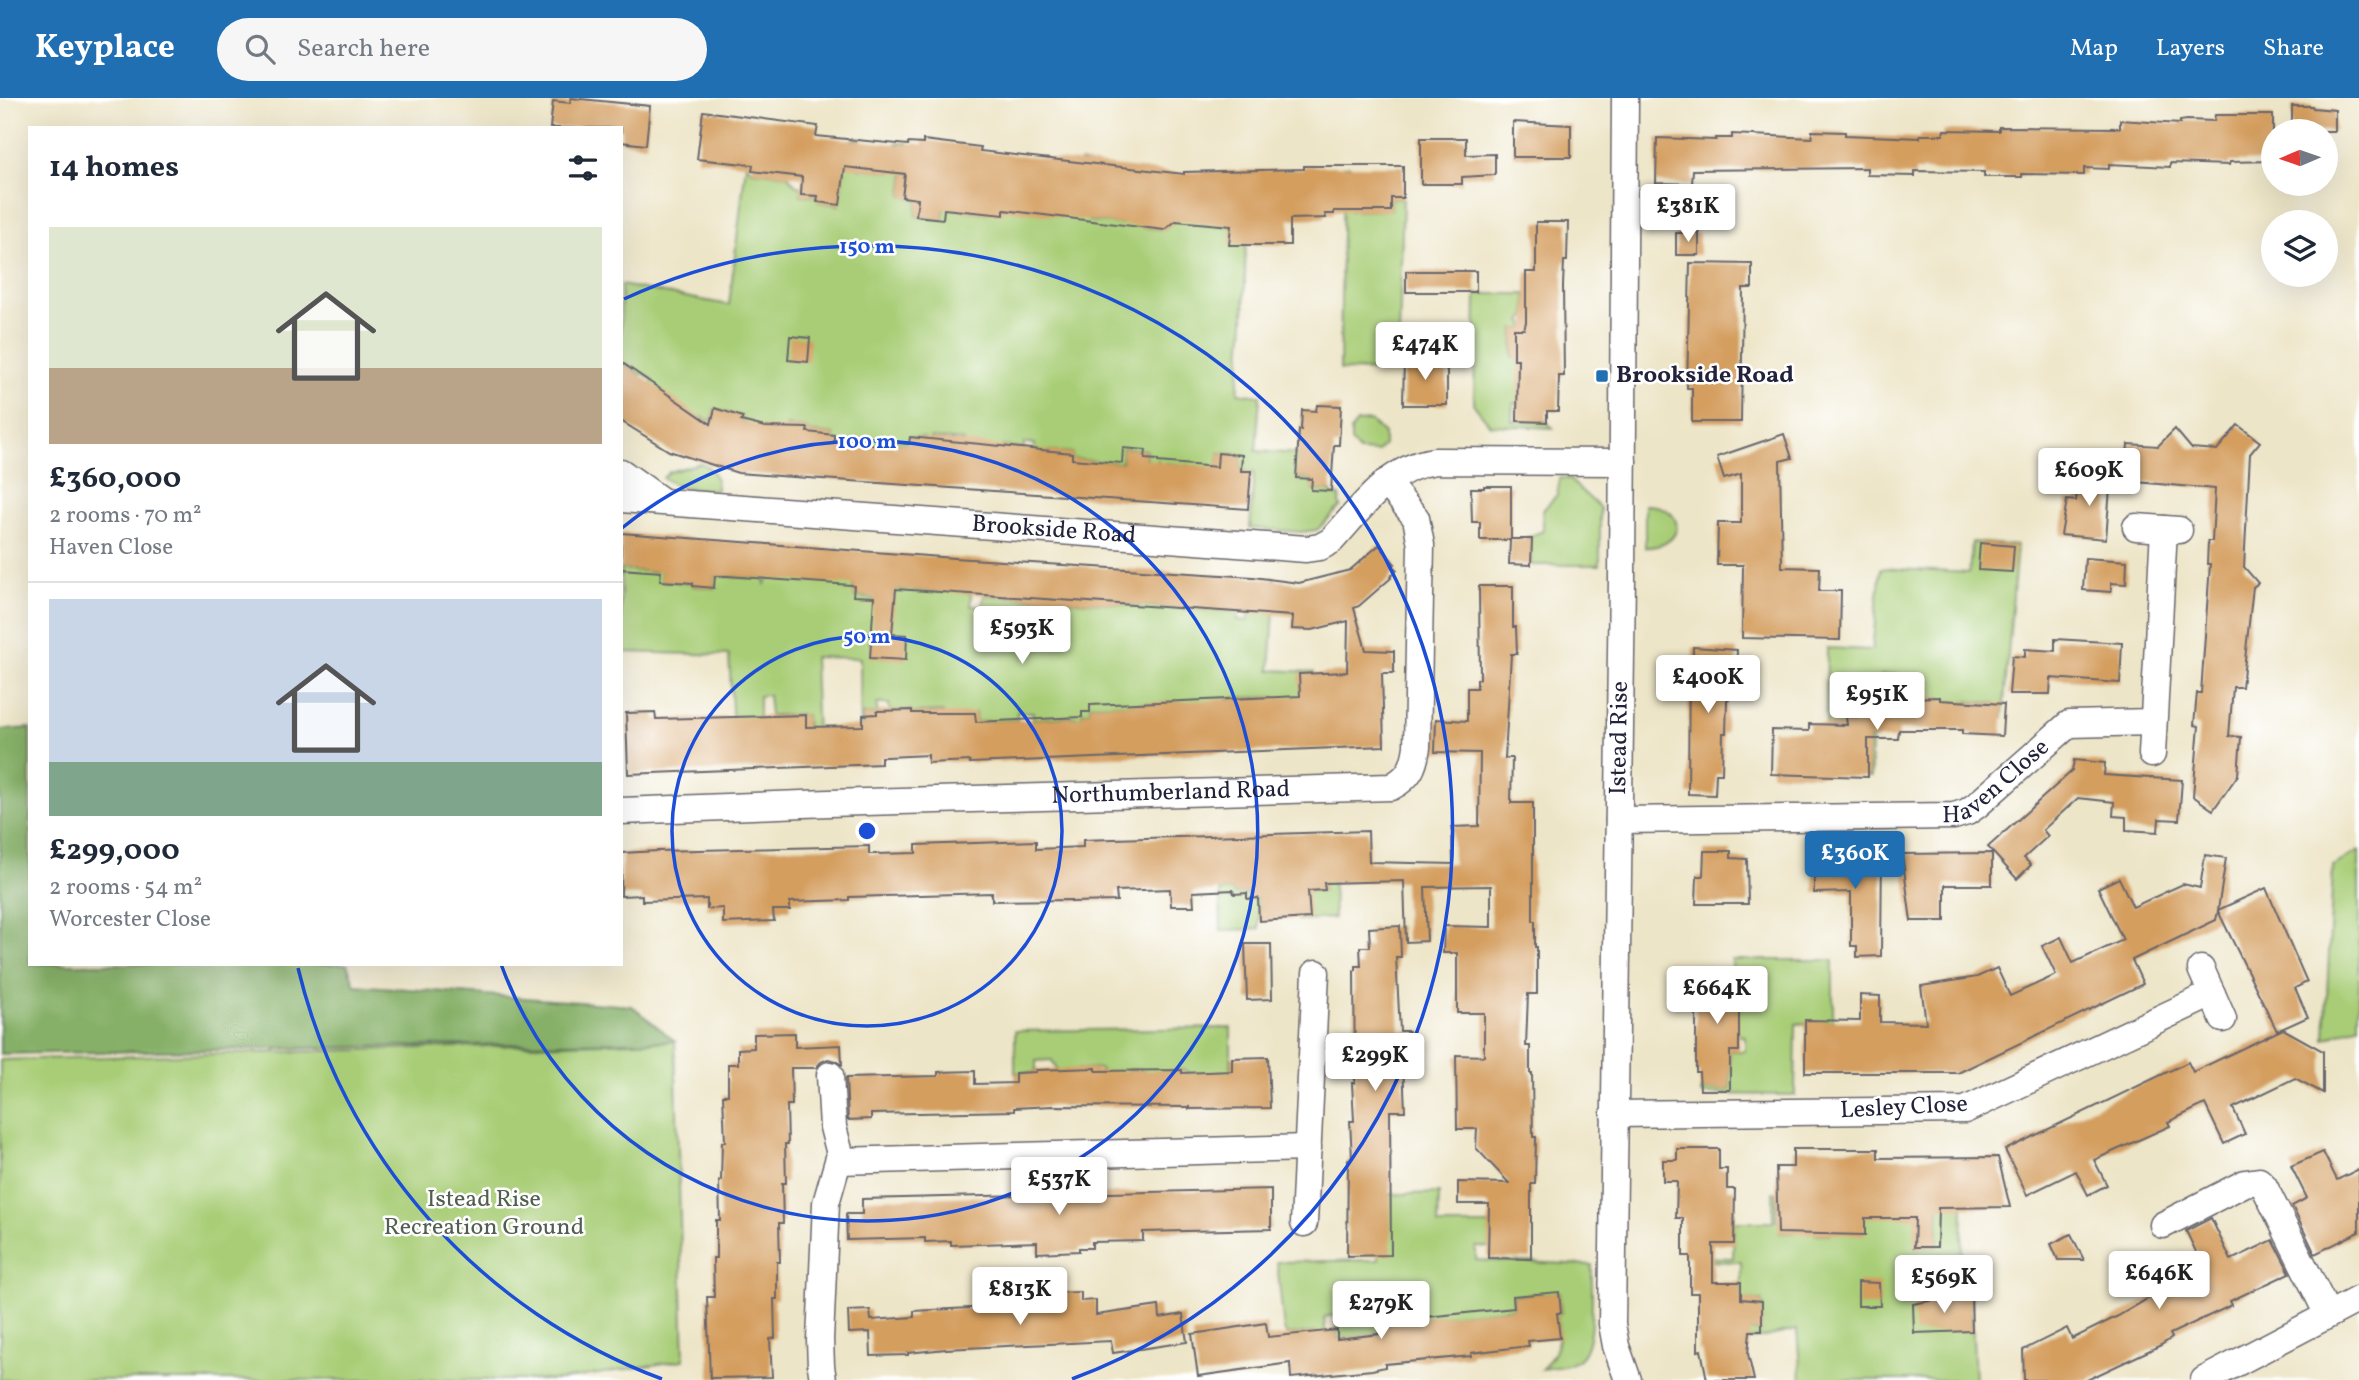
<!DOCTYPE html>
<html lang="en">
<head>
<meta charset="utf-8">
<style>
  :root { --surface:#fff; --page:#f6f6f7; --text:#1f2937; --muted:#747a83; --line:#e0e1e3; --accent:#1f6fb2 }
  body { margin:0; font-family:Vollkorn,serif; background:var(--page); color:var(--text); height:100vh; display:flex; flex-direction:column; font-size:26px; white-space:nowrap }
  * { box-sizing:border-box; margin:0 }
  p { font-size:23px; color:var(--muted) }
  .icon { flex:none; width:38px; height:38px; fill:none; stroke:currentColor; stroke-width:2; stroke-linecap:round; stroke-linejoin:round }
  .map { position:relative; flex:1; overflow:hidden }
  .side { position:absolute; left:28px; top:28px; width:595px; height:840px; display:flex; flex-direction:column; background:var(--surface); border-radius:0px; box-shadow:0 7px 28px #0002 }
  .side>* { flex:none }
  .needle { width:46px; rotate:268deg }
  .controls { position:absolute; left:2261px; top:21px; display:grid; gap:14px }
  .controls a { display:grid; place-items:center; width:77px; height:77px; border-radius:50%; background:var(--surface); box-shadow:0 7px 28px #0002; font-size:35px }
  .price { position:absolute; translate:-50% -60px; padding:0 16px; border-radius:7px; background:#fff; color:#222; font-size:23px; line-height:46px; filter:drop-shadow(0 2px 4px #0008) }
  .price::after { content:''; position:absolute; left:50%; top:42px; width:21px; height:16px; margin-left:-10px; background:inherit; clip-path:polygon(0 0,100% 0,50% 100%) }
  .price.selected { background:var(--accent); color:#fff }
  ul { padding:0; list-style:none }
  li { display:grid; align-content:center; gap:14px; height:371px; padding:0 21px }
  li+li { border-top:2px solid var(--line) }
  li span { display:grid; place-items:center; height:217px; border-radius:0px; color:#555 }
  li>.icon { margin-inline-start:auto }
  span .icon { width:126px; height:126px; fill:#fffc; stroke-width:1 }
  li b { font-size:30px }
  h2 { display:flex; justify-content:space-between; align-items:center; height:84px; padding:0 21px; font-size:30px }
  header { display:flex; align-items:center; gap:42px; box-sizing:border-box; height:98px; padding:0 35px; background:var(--accent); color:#fff }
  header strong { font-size:33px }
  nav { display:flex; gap:38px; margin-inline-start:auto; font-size:24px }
  .search { width:490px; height:63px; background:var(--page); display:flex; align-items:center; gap:18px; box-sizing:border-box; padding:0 24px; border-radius:38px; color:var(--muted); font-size:26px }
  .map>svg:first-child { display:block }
  .green { fill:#a8cd76; stroke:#657858; stroke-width:2 }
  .forest { fill:#86b067; stroke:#546951; stroke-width:2 }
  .building { fill:#d49e5e }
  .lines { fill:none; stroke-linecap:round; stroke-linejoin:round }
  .minor-casing { stroke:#69666c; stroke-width:29 }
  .minor { stroke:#fff; stroke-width:26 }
  .ring { fill:none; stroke:#1d4ed8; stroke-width:3.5 }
  .poi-dot { fill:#1f6fb2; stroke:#fff; stroke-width:2.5 }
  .labels { text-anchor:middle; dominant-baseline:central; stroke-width:5; stroke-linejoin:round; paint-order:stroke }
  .poi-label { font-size:24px; font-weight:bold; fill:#22223b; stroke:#fff; text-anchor:start }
  .street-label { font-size:24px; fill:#22223b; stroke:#fff }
  .park-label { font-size:24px; fill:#515e50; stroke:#fff }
  .centre { fill:#1d4ed8; stroke:#fff; stroke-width:3.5 }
  .ring-label { font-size:21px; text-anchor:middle; font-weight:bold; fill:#1d4ed8; stroke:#fff; stroke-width:5; stroke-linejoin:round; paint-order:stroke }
</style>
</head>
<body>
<header>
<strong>Keyplace</strong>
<div class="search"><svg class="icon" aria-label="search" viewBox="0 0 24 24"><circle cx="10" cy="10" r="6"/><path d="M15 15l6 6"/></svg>Search here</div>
<nav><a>Map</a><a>Layers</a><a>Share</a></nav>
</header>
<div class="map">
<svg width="2359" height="1282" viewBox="0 0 2359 1282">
  <rect width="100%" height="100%" fill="#fff"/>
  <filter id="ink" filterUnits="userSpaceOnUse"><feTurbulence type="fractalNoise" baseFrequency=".0143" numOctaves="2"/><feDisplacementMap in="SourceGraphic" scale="14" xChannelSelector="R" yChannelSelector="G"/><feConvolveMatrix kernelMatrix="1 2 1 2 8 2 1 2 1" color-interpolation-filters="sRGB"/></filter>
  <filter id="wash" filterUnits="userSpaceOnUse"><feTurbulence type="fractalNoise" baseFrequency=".00686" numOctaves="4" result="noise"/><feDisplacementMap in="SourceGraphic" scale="28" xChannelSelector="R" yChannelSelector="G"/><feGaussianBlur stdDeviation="1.57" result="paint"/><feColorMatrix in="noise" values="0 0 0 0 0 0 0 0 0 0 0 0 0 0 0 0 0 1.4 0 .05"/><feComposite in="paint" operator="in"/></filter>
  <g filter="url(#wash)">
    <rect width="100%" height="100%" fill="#ede5c7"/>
    <g class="green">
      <path d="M854,41H861L858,70L893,74L896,45H908L902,98L918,101L916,118L943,121L947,82L952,111L986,115L988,95L1075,102L1080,64L1089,66V123L1121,126L1137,122L1142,129L1164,132L1172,120L1246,129L1244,224L1238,295L1260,298L1256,353L1298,356L1297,380L1312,381V392L1331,393V397L1340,398L1339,406L1341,408L1317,432L1301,434L1250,430L1254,375L1241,373V357L1219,355L1217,371L1167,365L1158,367V362L1145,367L1146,352L1123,350L1122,365L1072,361V355L1050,353L1034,358L1035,346L1024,345V350L1002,348L1001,356L964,353V343L930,340L928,351L923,350L924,340L911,339L909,349L906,346L893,344L890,348L834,344V337L807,334V330L787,328L785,341C763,339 760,328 741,323L742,319L715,311L712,323L682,313L651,286L653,282L644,276H640L621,264V187L729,207L746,66L752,73L787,77L797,88L802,89L801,97L818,98V104L839,107L848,43Z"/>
      <path d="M1343,68H1350L1351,113L1391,112V100H1403L1398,273L1340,272Z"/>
      <path d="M1476,196H1526V218L1522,223L1524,224V231H1514L1513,260L1518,261L1524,305H1513L1512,323L1547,324L1553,330L1490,327L1474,307Z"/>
      <path d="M1370,323L1384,336V347L1377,354L1359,353L1351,344V333L1357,324Z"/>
      <path d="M700,365C713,369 717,379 717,392L679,389L663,380L669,374Z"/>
      <path d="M1560,380L1569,381L1600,410V467H1531V441H1526L1527,439L1543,433V412L1557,397Z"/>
      <path d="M1645,407C1688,407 1686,450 1645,449Z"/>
      <path d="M1972,444L2017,448L2003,618L1994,605L1965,603L1940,615V600H1906V581H1898V576L1881,577L1880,600H1876V641H1871V679H1868V631L1847,619V631L1826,628L1827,550L1872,552L1881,470L1969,475Z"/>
      <path d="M838,451L852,475L854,498L874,501L896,491L943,494L948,491L971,496V508H983L984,497L1238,514V522L1248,523L1249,515L1272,503L1274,480L1276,483L1270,572L1314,574L1316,631L1275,599L1228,600V603L1090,607V614H1082L1083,638L1077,619L1033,621V614H1017V622L976,624L975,615L945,648L943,614L912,615L911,612L894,613L890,616L889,606H877V616L863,617L864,642H861L860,560L814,559L817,643L807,644L806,617H770L768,597L759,598V618L733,630L729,557L621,554V471L654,474L661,472V483L692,485L694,476L693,488L714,490L715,478L763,480L765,486L769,480L837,473Z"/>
      <path d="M2359,753V927L2325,941L2333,768Z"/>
      <path d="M1333,776L1334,820L1298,822L1297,793L1324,792V777Z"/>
      <path d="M1233,792L1234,796L1247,795L1248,801L1258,800L1259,831L1221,832L1220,793Z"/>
      <path d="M1732,862H1833V923L1796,926L1795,997L1701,996V992H1730V953H1745V938L1729,937L1701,905L1695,904V902H1732V899H1740V881H1732Z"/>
      <path d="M1231,930V976H1188V973L1182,972L1144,975L1142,971L1129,972L1128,975H1101V972L1096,970L1058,973L1051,962L1036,963V974L1015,975V933Z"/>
      <path d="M675,943L684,1262L561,1282H0V962Z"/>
      <path d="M1773,1094L1776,1095V1123H1779V1135H1793L1815,1122V1136H1831V1122L1918,1106L1915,1149H1937L1939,1108H1963L1961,1197L1971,1195L1975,1282H1801L1797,1232L1722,1248L1721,1236H1698L1697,1234L1761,1233L1762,1203L1707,1201L1741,1197V1164L1699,1163L1691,1159L1733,1160L1734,1127L1691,1124H1773Z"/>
      <path d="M1439,1095L1438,1127H1493L1489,1149H1476V1162L1592,1167C1591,1189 1596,1245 1580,1260C1570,1269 1555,1269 1542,1271C1560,1252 1560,1239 1557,1215H1561L1559,1194L1513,1198L1514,1210L1388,1224L1387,1212L1378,1213L1379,1232L1382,1236L1335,1241L1337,1239L1335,1217L1324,1219L1326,1240L1317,1234L1287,1237L1284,1232L1277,1164L1379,1162L1372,1097Z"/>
    </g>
    <path class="forest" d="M30,630V866H347L355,887L632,908L675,943L0,956V632Z"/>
    <g id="blocks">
      <g class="building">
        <path d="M571,0L650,8L646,47L621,44V30H550L553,3L570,5Z"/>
        <path d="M2292,8H2312L2313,10L2335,12V33H2292Z"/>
        <path d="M703,13L818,28L816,38L908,47V45L923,46V42L981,49L980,53L1184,76V74L1304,71V68H1403V100H1391V113H1334V116H1325L1326,120L1290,121V147H1229L1231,128L1176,123L1164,132L1004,112V117L944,111L943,121L916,118L918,101L902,99L905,76L845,69L840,107L817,104L818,98L801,97L802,79L752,73L753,67L697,61Z"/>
        <path d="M2215,17H2273V63L2230,64L2229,67L2170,65V69L2109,66V71L2084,70V77L2022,76V79H1984V74L1915,73V78L1867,77V70L1693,72L1692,86L1656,85L1657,40L1716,42V40H1732V36L1812,40V33L1845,34V37L1920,40V37H1943L1944,32L1999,33V29L2120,30V22L2180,26V23L2187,22L2214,23Z"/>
        <path d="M1513,24L1571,27V59H1513Z"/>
        <path d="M1421,40H1466V57L1495,56V77L1462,79V86H1421Z"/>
        <path d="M1536,124H1568L1567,163H1564L1563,188L1564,278H1559L1558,313H1547V324L1517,323L1518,261H1514V231H1524L1526,224V174H1536Z"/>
        <rect x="1676" y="135" width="23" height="22"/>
        <path d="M1690,165L1752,166V190H1743L1741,324H1692V290H1687Z"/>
        <rect x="1406" y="173" width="70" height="21"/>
        <path d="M790,238L810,240L808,264L788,262Z"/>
        <path d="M1404,259L1444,262L1445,271H1447V307H1403Z"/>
        <path d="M621,264L711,326L715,310L743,319L741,323L765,329L808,330L807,334L834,337V343L857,345L896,348V345L909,346L910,339L1072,355V361L1122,365L1123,350L1146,352L1145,361L1158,362V364L1217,369L1218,355L1242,357L1241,373H1251L1248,411L738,375L669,353L621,323Z"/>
        <path d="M1317,307L1341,308L1339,347H1334L1331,393L1311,392L1312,381L1296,380L1299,332H1301L1302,312L1316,313Z"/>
        <path d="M2238,327L2260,344L2250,356L2244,469L2258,485L2253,489L2242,589H2233L2229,638L2241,639L2238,677L2213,712L2193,698L2199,628L2194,627L2197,595H2201L2210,466H2207L2208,443H2212L2215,391L2125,383L2128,346L2158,348L2175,331L2191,350L2217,352Z"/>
        <path d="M1784,336L1792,360L1780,363L1782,469L1820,470L1819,493H1841L1840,542L1742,540L1743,467H1717L1718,425H1741V376L1724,381L1717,359Z"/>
        <path d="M2079,375L2111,378L2106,441L2061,437L2067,402L2076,403Z"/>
        <path d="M1484,388H1511V441H1532L1531,467L1509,466L1510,442H1480V424H1472L1471,390H1484Z"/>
        <path d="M621,435L954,460L1253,479L1299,485L1350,472L1379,447L1395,466L1393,468L1397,472L1390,479L1391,480L1359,508L1354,510L1366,552L1394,553V575H1382L1384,648L970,665V663L928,665V657L887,659H881V666L628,676L626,615L655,614L656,621L806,617V629L863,628V617L877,616V613L912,612V615H975L976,624L1017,622L1082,619V614H1090V607L1300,598L1299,576L1347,574L1348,523L1312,532L1292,531L1293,518L896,491L892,536L907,537L906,562L870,560L874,499L853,498L854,488L851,487L727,478H715L714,490L693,488V485L660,483L661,474L621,471Z"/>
        <path d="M1980,445L2014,448L2012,474L1978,472Z"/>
        <path d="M2085,460L2127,463L2126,486L2111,485V494L2083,492Z"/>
        <path d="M1479,488H1513V529H1516L1517,556H1511L1505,660H1512L1511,705H1533V823H1535V849H1537V896H1528L1526,948H1530V975H1532L1533,1039H1536L1535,1086H1531V1161L1488,1160L1489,1106H1458V1084L1509,1085L1476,1050L1477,1031H1457L1456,957L1484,958V915H1457V855H1443L1444,828L1491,829V788L1425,789L1427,843L1406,844L1404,783L1324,785L1325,792L1308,793L1310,820L1259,823L1258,800L1247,801V795L1234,796L1233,792L1193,794L1194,808H1171L1170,791L1116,793L1117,803L1071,804V802L992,803V795L849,799V802L790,804V812H773L774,823L723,825V810L707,811V801L642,803V797L621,798L622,755L658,753L869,748V756H875L916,755V747L1036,743V751L1083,749V742L1368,733L1369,764L1453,766L1452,729L1479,728L1480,655L1435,654L1436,621L1467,623V590H1477V581H1480Z"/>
        <path d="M2055,541L2122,545L2120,585L2051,580L2050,596H2009L2012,558L2025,559V551L2055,553Z"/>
        <path d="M1693,549L1737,552L1735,597L1727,602L1726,635H1723L1722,676H1716L1715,697L1688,696L1689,561H1693Z"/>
        <path d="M1879,581H1906V600L1940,599V602L2004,606L2002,638L1962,636V632H1899L1898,641H1868V679L1771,676L1772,632L1809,633V626L1847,627L1846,619H1876V600H1880Z"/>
        <path d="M2074,662L2105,665L2104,677L2182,682L2179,722L2159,721L2158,734L2126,732V719L2113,718L2114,704L2078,700L2043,732L2048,738L2024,760L2031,767L2017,781L1988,749L2072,673Z"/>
        <path d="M1814,751H1882L1881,858L1857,859V848H1851V794L1814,795Z"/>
        <path d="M1704,753H1731V760L1747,761L1748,806H1696L1697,778H1703Z"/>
        <path d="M1992,755V787H1945V823H1911L1902,756Z"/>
        <path d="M2205,757L2226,760L2218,812L2266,790L2307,884L2295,890L2308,919L2277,933L2218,813L2216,822L2132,862L2143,886L1958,975H1805V922L1860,923V897L1880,898V924L1926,925L1921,888L1977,879L1997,870L2010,898L2056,877L2042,848L2061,839L2073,865L2123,842L2098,790L2119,780L2133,809L2183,786L2200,790Z"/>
        <path d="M1400,828L1401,859H1396L1400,933H1409L1410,958L1403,967L1405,1013H1390L1391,1157L1347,1158L1348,1061L1352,1060L1350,1023H1354L1352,985H1355L1354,873L1356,872V868H1361L1360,849H1370L1369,830Z"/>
        <path d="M1245,846H1271L1272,901L1247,902Z"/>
        <path d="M1696,872H1739V953H1730V992H1700L1699,974H1696Z"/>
        <path d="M2283,931L2323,953V995L2295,980L2233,1010L2245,1036L2224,1046L2205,1006L2168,1024L2170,1028L2094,1062L2107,1087L2088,1097L2076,1073L2027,1097L2005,1052L2188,964L2193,974Z"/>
        <path d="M795,935V949L841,947L842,967L836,963L828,961L821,964L816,970H791L792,1007H787L788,1046H785L786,1085H782L783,1125H779L780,1164H777V1201H774L775,1240L770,1241L772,1279L710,1280L707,1199H714L713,1160H716V1122H720L719,1083L721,1082L722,1044H725L723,997H728V966H738V951L754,950V936Z"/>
        <path d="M1268,959L1270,1010L1189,1011V1009L1053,1008L1014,1010V1013L871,1016V1021L848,1022L846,980L938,978V974L975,973V986L1015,985V975L1036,974V972L1096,970V973L1182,972V975L1232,973V960Z"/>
        <path d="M1677,1051H1719V1071H1727V1091H1735L1734,1146H1713V1184H1741V1201L1762,1203V1233H1750L1748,1256L1754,1282H1707L1701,1252L1698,1253V1195H1690V1158H1683V1120H1676L1677,1083H1663V1062H1677Z"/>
        <path d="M1793,1051H1878V1060L1998,1059L2010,1109L1938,1110L1937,1149H1914L1915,1120H1865V1137L1778,1135L1776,1069H1793Z"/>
        <path d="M2323,1054L2337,1082L2359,1071V1134L2315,1156L2292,1108L2307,1100L2291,1068Z"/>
        <path d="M1271,1091V1131L1143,1134V1143L1092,1144V1150H1079V1153L1037,1155V1144L951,1147V1143L925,1144V1140L847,1142L846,1116H862V1101Z"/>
        <path d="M2211,1120L2231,1162L2273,1142L2290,1175L2230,1203L2232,1207L2170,1236L2172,1240L2161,1247L2087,1282H2024L2023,1252L2067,1230L2072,1241L2118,1218L2159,1194L2154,1183L2200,1162L2186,1133Z"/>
        <path d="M2071,1136L2084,1162H2058L2051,1146Z"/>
        <path d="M1858,1184L1879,1185L1880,1208H1858Z"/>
        <path d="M1081,1194V1203L1096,1202V1217L1159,1208L1160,1220L1183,1216L1187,1244L1113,1255L1111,1243L946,1251L908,1255V1257L871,1258L870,1234L849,1235L848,1213L870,1212L871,1222L914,1219V1213L1028,1207V1196Z"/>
        <path d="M1559,1194L1561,1215H1557L1560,1240L1528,1243L1529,1248L1471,1255V1258L1385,1266V1269L1372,1272L1291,1280L1290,1265L1198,1278L1192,1236L1266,1225L1268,1239L1337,1232V1241L1379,1236L1378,1224L1514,1210L1513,1198Z"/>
        <path d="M1971,1195L1972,1233L1914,1235L1913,1206Z"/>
      </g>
    </g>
  </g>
  <g filter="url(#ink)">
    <use href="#blocks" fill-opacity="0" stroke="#69666c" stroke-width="2"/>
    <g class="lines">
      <defs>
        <g id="minor">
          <path d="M1625,0L1622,480L1612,1226L1616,1248L1628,1282"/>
          <path d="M621,374L662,403"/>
          <path id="s1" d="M621,401L1306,451L1320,449L1331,443C1361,411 1388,369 1435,363L1623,364"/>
          <path d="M2136,429L2179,432"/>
          <path d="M2152,656L2164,431"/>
          <path id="s2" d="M621,713L829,705L1391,689C1410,679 1414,669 1417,649L1421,447L1416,420L1386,384"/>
          <path id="s3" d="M1619,722L1954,718L1967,714L1977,707L2069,626L2153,624"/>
          <path d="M2201,871L2223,921"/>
          <path d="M1614,1016L1965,1012L2212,896"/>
          <path d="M839,1063L1308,1050"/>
          <path d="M1304,1125L1316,875"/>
          <path d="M2163,1127L2245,1085L2259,1083L2264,1088L2328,1217"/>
          <path d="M823,1282L821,1268L820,1242L826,1105L840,1056L833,1029L830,977"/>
          <path d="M2204,1282L2359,1201"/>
        </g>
      </defs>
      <use href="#minor" class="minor-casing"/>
      <use href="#minor" class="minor"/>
    </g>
  </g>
  <g class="ring">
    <circle cx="867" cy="733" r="195"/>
    <path d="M622 430A390 390 0 1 1 501 866"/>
    <path d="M662 1281A585 585 0 0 1 298 870M624 201A585 585 0 1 1 1072 1281"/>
  </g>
  <rect class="poi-dot" x="1595" y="271" width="14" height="14" rx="3.5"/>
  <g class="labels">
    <g class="poi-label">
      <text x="1616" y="278">Brookside Road</text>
    </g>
    <g class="street-label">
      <text stroke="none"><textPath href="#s1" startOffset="434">Brookside Road</textPath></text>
      <text transform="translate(1620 640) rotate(-89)">Istead Rise</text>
      <text stroke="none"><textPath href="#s3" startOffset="388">Haven Close</textPath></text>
      <text stroke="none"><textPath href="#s2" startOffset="550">Northumberland Road</textPath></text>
      <text transform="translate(1904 1010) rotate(-3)">Lesley Close</text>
    </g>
    <g class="park-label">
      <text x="484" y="1102">Istead Rise<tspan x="484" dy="28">Recreation Ground</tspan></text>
    </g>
  </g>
  <circle cx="867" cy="733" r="10" class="centre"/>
  <g class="ring-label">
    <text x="867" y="155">150 m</text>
    <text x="867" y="350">100 m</text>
    <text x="867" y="545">50 m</text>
  </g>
</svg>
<div class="controls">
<a><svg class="needle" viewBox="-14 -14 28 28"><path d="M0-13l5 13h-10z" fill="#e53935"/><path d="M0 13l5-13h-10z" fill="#747a83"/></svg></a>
<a><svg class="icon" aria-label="layers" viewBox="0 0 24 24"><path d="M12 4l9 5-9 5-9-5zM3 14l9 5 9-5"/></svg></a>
</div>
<b class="price" style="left:1688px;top:146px">£381K</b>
<b class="price" style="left:1425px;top:284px">£474K</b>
<b class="price" style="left:2089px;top:410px">£609K</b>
<b class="price" style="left:1022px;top:568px">£593K</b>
<b class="price" style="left:1708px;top:617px">£400K</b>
<b class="price" style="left:1877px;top:634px">£951K</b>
<b class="price selected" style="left:1855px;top:793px">£360K</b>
<b class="price" style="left:1717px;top:928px">£664K</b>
<b class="price" style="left:1375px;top:995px">£299K</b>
<b class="price" style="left:1059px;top:1119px">£537K</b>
<b class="price" style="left:2159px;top:1213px">£646K</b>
<b class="price" style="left:1944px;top:1217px">£569K</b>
<b class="price" style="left:1020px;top:1229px">£813K</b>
<b class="price" style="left:1381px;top:1243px">£279K</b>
<section class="side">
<h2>14 homes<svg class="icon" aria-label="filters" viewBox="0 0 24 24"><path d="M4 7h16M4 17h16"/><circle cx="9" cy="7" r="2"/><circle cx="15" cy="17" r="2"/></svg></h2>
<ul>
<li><span style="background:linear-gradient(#dfe7d0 65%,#b9a48a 0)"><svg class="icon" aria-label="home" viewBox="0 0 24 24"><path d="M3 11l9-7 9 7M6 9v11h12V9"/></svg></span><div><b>£360,000</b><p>2 rooms · 70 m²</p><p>Haven Close</p></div></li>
<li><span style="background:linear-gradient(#c9d6e8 75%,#7fa58c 0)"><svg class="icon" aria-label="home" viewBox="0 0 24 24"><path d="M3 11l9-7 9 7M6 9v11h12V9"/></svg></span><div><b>£299,000</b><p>2 rooms · 54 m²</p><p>Worcester Close</p></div></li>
</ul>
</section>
</div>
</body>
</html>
